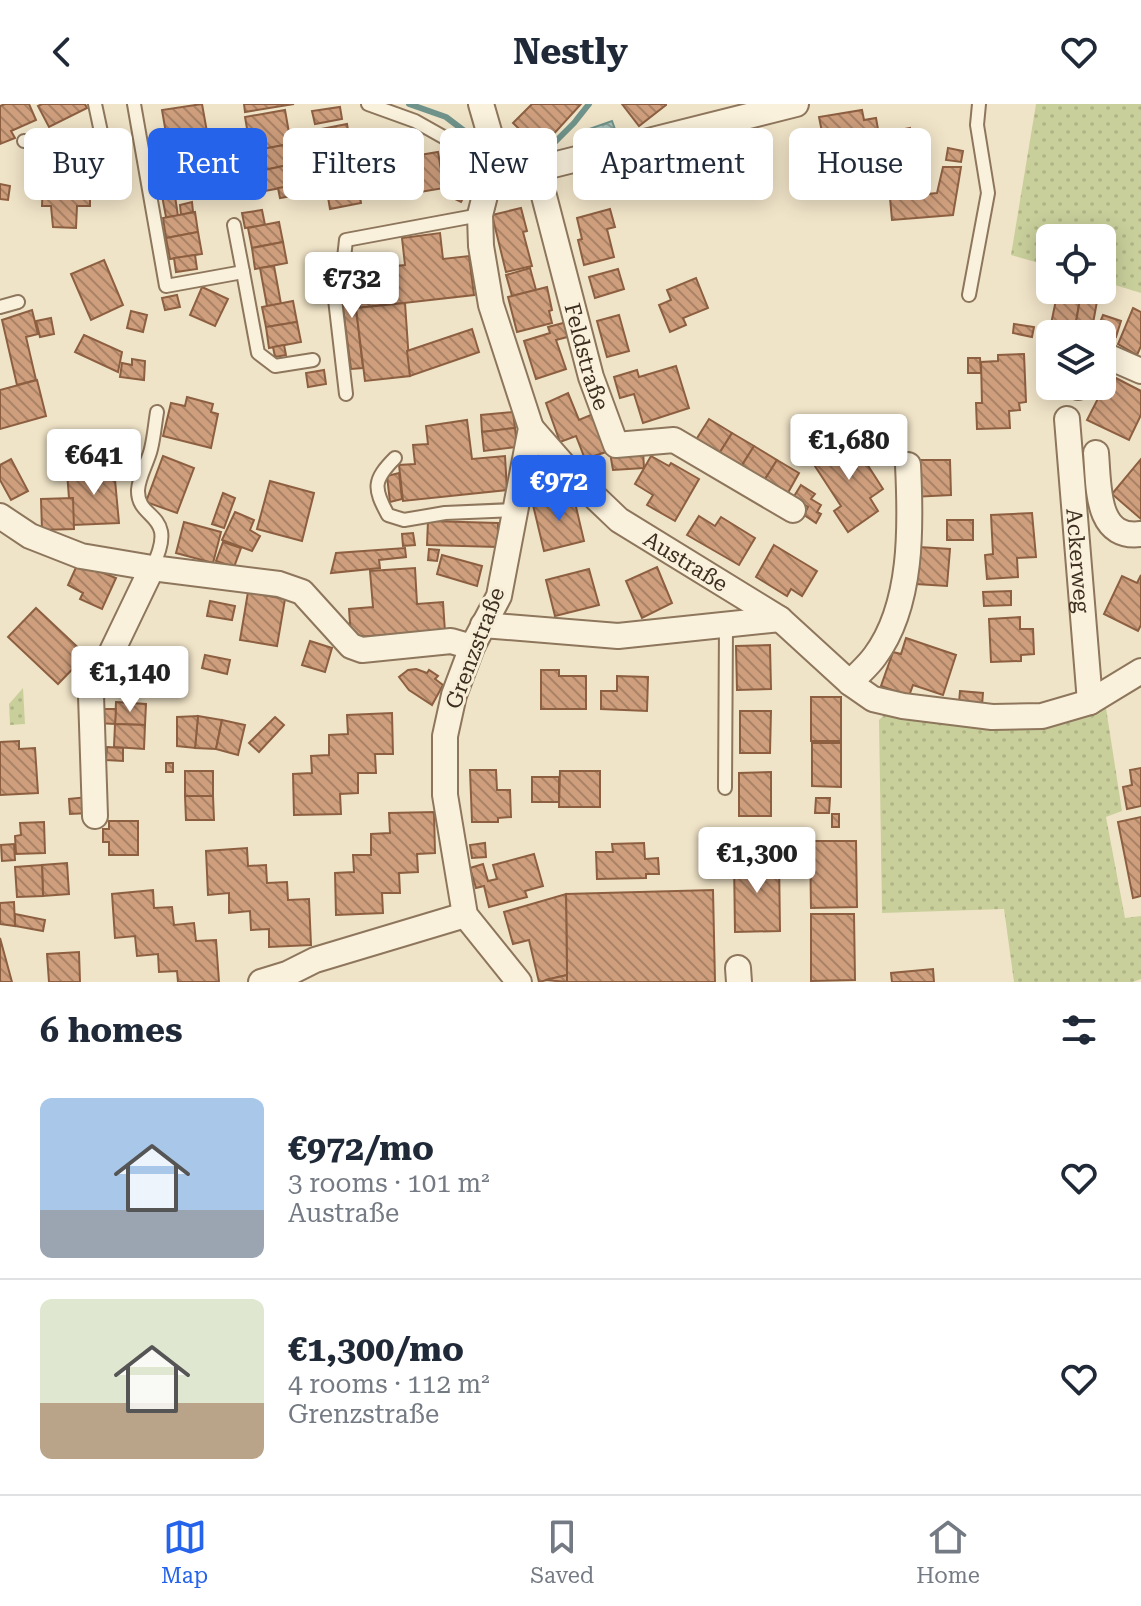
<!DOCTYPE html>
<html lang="en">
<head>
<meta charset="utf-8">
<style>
  :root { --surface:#fff; --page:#f2f2f3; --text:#1f2937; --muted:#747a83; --line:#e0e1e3; --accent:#2563eb }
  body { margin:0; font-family:"Roboto Serif",serif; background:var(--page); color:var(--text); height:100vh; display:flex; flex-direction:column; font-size:30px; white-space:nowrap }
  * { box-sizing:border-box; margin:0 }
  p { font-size:26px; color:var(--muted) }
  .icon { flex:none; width:44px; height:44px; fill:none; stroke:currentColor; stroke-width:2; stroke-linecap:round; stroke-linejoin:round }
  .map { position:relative; height:878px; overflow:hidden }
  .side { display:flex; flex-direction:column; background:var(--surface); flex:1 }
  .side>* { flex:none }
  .banner { position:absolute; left:24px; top:24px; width:1094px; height:72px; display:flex; gap:16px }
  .fabs { position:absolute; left:1036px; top:120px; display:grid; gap:16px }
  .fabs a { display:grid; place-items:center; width:80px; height:80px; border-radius:12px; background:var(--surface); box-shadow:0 4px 20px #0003; font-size:40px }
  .price { position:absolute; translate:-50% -68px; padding:0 18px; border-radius:8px; background:#fff; color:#222; font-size:26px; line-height:52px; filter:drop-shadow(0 2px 4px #0008) }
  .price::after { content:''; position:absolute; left:50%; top:48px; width:24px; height:18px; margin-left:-12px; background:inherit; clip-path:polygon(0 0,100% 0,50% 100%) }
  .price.selected { background:var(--accent); color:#fff }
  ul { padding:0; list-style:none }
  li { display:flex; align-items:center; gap:24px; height:200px; padding:0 40px }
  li+li { border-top:2px solid var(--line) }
  li span { display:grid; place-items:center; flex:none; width:224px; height:160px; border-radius:12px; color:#555 }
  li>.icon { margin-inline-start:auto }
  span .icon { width:96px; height:96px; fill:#fffc; stroke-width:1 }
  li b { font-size:34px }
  h2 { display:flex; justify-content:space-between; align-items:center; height:96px; padding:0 40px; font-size:34px }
  .tag { padding:0 28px; border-radius:12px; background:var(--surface); box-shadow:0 4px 20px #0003; font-size:28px; line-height:72px }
  .tag.selected { background:var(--accent); color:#fff }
  header { display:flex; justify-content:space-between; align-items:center; height:104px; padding:0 40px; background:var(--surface); font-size:36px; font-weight:700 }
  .tab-bar { display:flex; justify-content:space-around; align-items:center; height:112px; border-top:2px solid var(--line); background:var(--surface); font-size:22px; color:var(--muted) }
  .tab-bar a { display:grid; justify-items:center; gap:4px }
  .tab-bar .selected { color:var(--accent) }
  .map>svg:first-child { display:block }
  .grass { fill:url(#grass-dots) }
  .water { fill:url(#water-ripples); stroke:#6f938a; stroke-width:2 }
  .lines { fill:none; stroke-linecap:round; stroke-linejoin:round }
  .stream { stroke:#6f938a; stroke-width:6 }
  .building { fill:url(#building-back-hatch); stroke:#8d5f41; stroke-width:2 }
  .lane-casing { stroke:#8d765c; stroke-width:16 }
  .street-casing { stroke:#8d765c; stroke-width:28 }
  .lane { stroke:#faf1dc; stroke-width:12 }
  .street { stroke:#faf1dc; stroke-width:24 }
  .labels { text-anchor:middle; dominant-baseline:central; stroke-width:6; stroke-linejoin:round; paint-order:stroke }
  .street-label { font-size:22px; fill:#3d2e20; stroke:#f7eed8 }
</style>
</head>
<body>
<header><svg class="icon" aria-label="back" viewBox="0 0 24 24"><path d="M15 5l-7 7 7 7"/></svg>Nestly<svg class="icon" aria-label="heart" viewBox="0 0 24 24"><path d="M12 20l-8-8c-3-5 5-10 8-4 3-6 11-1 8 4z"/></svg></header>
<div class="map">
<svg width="1141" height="878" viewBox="0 0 1141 878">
  <defs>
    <pattern id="grass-dots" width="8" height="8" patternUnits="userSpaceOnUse" patternTransform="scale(2)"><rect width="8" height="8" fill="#c9cf9b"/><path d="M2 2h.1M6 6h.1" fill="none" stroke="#aeb285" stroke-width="1.8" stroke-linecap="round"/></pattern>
    <pattern id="water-ripples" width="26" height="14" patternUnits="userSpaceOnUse" patternTransform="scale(2)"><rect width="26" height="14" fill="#a9c4bc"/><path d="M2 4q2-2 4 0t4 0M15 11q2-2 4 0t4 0" fill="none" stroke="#8ba098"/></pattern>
    <pattern id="building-back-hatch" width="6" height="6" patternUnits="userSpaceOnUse" patternTransform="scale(2)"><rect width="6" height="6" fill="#cf9f7d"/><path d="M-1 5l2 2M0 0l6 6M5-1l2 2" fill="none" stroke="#a98266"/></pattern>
  </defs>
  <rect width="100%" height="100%" fill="#f0e4c8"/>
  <g class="grass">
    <path d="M1036,0H1141V189L1102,177V134H1050V162L1011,151Z"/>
    <path d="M23,584L25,620L10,621L9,600Z"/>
    <path d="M1106,604L1122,707L1106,713L1125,814L1141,812V875L1133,878H1014L1004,805L882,809L879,616L884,611L987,623L1080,613Z"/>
  </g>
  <g class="water">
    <path d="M612,17L616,28L593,36L589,25Z"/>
    <path d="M837,316L859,325L855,336L832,326Z"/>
  </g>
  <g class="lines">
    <g class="stream">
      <path d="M409,0L446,13L484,42"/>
      <path d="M497,50L506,55L543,50L574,19L589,0"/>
    </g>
  </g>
  <g class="building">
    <path d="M5,0H29L36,16L11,27L15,34L0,40V2Z"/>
    <path d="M42,0H85L87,4L49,23L38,2Z"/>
    <path d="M202,0L216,78L176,85L171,55L165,56L161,36L167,35L162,6Z"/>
    <path d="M244,0H294L245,8Z"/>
    <path d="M532,0H581L540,45L513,19Z"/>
    <path d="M622,0H666V1L639,22Z"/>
    <path d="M340,3L342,15L315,20L312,7Z"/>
    <path d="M285,6L291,40L251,47L245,13Z"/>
    <path d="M862,6L864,16L876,14L879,31L868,33L871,45L836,51L834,41L825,43L819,13Z"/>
    <path d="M347,20L350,38L319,44L316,26Z"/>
    <path d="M910,24L912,39L892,43L890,28Z"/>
    <path d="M416,32L419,47L396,51L393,35Z"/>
    <path d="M350,38L353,56L322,62L319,44Z"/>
    <path d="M284,41L288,61L255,68L251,47Z"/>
    <path d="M885,44L891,81L864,85L858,48Z"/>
    <path d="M948,44L963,47L961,58L946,56Z"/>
    <path d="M438,48L444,84L390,93L384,57Z"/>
    <path d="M353,56L357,76L326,81L322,62Z"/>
    <path d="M288,61L292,82L259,88L255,68Z"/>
    <path d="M943,63H961L953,111L892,116L890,94L937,89Z"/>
    <path d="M43,74L90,75V102H77L76,124L53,123L51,102H42Z"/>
    <path d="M357,76L361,99L330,105L326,81Z"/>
    <path d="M455,76L469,83L461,98L447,91Z"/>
    <path d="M173,79L178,112L166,113L160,81Z"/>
    <path d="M0,80L10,82L8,96L0,95Z"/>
    <path d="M290,82L292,92L280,94L278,84Z"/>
    <path d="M192,98L193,108L181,111L180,101Z"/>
    <path d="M521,104L527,127L523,128L532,162L506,168L492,111Z"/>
    <path d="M610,105L615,123L607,125L614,153L584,161L578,136L582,135L577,114Z"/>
    <path d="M262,106L265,121L245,124L242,109Z"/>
    <path d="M195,108L198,128L166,134L163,114Z"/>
    <path d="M279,118L283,138L252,144L248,124Z"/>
    <path d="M198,128L202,150L170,155L166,134Z"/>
    <path d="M440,129L443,155L469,152L474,191L360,204L356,166L405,161L402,134Z"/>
    <path d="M283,138L287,159L255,165L252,144Z"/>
    <path d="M195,151L197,165L176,168L174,154Z"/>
    <path d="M104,156L123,201L91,216L71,170Z"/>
    <path d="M274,162L281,200L267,202L260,164Z"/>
    <path d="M530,164L536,186L512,192L506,171Z"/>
    <path d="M618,165L624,185L595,194L589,173Z"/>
    <path d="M356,173L360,204H356L363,264L351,265L339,175Z"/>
    <path d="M696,174L708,204L683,214L686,221L670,228L659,201L671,196L667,186Z"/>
    <path d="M202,183L228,195L215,222L190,211Z"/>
    <path d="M547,183L552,206L549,207L552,219L517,228L508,193Z"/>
    <path d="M1058,186L1081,189L1074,230L1050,225Z"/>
    <path d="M1081,189L1098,192L1091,230H1074Z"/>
    <path d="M177,191L180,203L165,206L162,194Z"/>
    <path d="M293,197L297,218L266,223L262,203Z"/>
    <path d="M405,199L410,272L365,277L356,204Z"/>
    <path d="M1133,204L1141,208V242L1137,251L1118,240Z"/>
    <path d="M32,206L38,230L26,233L36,276L17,281L2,216Z"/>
    <path d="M131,207L147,211L143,228L127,224Z"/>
    <path d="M619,211L629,247L607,253L597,217Z"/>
    <path d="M1103,211L1121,217L1116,233L1097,226Z"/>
    <path d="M51,214L54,230L40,233L36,217Z"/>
    <path d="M297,218L301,238L269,244L266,223Z"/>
    <path d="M567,218L571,232L556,236L566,265L536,275L524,237L550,229L548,223Z"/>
    <path d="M1014,220L1034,223L1032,233L1013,229Z"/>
    <path d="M472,225L479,248L410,272L407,247Z"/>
    <path d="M84,231L122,248L118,268L75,248Z"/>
    <path d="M284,241L286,251L275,253L273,243Z"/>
    <path d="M1024,250L1026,298L1019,299L1020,306L1009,307L1010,324L977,325L976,299H982L981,258L998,257V251Z"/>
    <path d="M968,254H980L981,269H968Z"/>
    <path d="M132,255L145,257L144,276L120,273L122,259L132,261Z"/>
    <path d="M676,262L689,304L643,319L634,290L620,294L614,273L637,266L639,273Z"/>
    <path d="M324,266L326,280L308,283L306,269Z"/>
    <path d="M1110,271L1141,287V311L1129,336L1087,316Z"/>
    <path d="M37,276L46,312L0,325V286Z"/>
    <path d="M568,289L579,316L593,310L606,348L585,355L576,332L560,338L546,299Z"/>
    <path d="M187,293L213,300L211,308L218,310L211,344L163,332L171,299L185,302Z"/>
    <path d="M513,308L515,324L482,328L481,311Z"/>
    <path d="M709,315L732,329L717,353L694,339Z"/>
    <path d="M467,316L472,355L505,352L507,386L403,397L399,361L415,360L413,341L428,340L426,322Z"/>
    <path d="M515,324L517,343L484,347L482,328Z"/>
    <path d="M732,329L754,342L739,366L717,353Z"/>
    <path d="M849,332L883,385L870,394L878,407L848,428L834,407L841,402L811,356Z"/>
    <path d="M754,342L777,356L762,380L739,366Z"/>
    <path d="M643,346L644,364L613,366L610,349Z"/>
    <path d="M163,352L194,364L177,409L146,398Z"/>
    <path d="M651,352L669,362L671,359L699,375L675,417L647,401L653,391L635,380Z"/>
    <path d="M11,355L28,387L11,396L0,376V361Z"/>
    <path d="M1141,355V415L1112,390Z"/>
    <path d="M777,356L799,369L785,394L762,380Z"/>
    <path d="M911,356H950L951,391L912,393Z"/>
    <path d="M114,365L119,419L73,421V394H69L67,368Z"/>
    <path d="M399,369L402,395L390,398L387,372Z"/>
    <path d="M270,377L314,389L302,437L257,425Z"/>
    <path d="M801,381L815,390L811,395L821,401L817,408L821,410L816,419L804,411L808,403L793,394Z"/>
    <path d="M223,389L235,394L224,424L212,420Z"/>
    <path d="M573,390L584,437L544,447L533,401Z"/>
    <path d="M73,394L74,425L42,426L41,395Z"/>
    <path d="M235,408L254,416L250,426L260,432L252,447L222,436Z"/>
    <path d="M1032,409L1036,453L1017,454L1018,473L987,475L985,451L993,450L991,411Z"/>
    <path d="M699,412L715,422L721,413L755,434L739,461L687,431Z"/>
    <rect x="947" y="416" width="26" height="20"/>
    <path d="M428,417L498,419V443L427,441Z"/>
    <path d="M184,418L221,428L213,459L176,449Z"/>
    <path d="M413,429L415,441L403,442L402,430Z"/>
    <path d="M223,438L241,444L234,463L216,457Z"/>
    <path d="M774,441L817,467L802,492L791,485L787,492L756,473Z"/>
    <path d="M919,443L950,445L947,482L916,480Z"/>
    <path d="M405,444L406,453L379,456L380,464L331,469L336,449Z"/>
    <path d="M429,445L439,446L437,457L428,456Z"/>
    <path d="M442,451L482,462L477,482L437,470Z"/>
    <path d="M78,459L116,474L102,505L80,495L83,489L68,481Z"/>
    <path d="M657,463L672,499L642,514L626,477Z"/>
    <path d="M415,464L417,500L443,498L445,528L351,533L349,505L373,503L370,467Z"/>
    <path d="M589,465L599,501L555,512L546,476Z"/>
    <path d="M1141,471V521L1138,527L1104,510L1122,472L1137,479Z"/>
    <path d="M1011,487V501L984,502L983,488Z"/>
    <path d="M248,488L285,495L277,542L240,536Z"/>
    <path d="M210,497L235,502L232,516L207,512Z"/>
    <path d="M36,504L86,551L58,580L8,533Z"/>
    <path d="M1020,513V525H1033L1034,550L1021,551V557L991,558L989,515Z"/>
    <path d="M906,534L956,551L943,591L913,581L909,592L881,582L893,548L901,550Z"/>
    <path d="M310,537L332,544L325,568L302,561Z"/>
    <path d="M770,541L771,585L737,586L736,542Z"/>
    <path d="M205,551L230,556L227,570L202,564Z"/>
    <path d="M416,565L427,569L429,566L438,572L435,575L443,581L432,601L409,586L399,573L408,566Z"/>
    <path d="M541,566H559V572H586V605H541Z"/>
    <path d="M617,572L648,573L647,607L601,605V587H617Z"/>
    <path d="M960,587L983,589L982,601L959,599Z"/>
    <rect x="811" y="593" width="30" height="44"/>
    <path d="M116,598L146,600L145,621L115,620Z"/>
    <path d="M98,605H116L115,620L97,619Z"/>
    <path d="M740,607H771L770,649H740Z"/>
    <path d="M392,609L393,650H375L376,669H358V689L340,690L341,710L294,711L293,670L312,669L311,652L329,651V631L348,630L347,611Z"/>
    <path d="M198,612L222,616L216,645L195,644Z"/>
    <path d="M198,612L195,644L177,642V613Z"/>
    <path d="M275,613L284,621L259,648L249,639Z"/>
    <path d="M222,616L245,621L238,651L216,645Z"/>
    <path d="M115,620L145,621L144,645L114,643Z"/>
    <path d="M19,637V645L35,644L38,689L0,691V638Z"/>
    <path d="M812,639H841V683L812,682Z"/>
    <path d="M107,643L123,644V657L106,656Z"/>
    <rect x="166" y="659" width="7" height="9"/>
    <path d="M1141,664V702L1127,705L1123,683L1132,681L1130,666Z"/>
    <path d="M470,666H496L497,686H510L511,713L498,714V718H472Z"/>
    <rect x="185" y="667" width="28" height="25"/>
    <path d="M560,667H600V703H559Z"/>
    <path d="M771,668V712H739V669Z"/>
    <rect x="532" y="673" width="27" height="25"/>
    <path d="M185,692H213L214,716H186Z"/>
    <path d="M88,693L89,709L70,710L69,695Z"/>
    <path d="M816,694H830L829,709H815Z"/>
    <path d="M434,708L435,749L417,750L418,768L399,769L400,789H382L383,809L336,811L335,769L354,768L353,751H371V730L390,729L389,709Z"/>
    <rect x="832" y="710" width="7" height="13"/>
    <path d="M1141,713V792L1133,794L1118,718Z"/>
    <path d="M109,717H138V751H109V738H103V725H109Z"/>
    <path d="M44,718L45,749L16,750L15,732L21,731L20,719Z"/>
    <path d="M810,737H856L857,803L811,804Z"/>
    <path d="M485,739L486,753L472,754L470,741Z"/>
    <path d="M644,739L645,755L658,754L659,770H646V774L597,775L596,748H613L612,740Z"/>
    <path d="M14,740L15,756L2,757L1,741Z"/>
    <path d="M247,744L248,762L266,761L267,779L287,778L288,796L309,795L311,841L269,843V825L251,826L250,807L229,809V789L208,791L206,747Z"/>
    <path d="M534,750L543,782L525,787L527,793L489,803L484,782L476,784L470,764L483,760L488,777L497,775L493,761Z"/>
    <path d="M734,755H779L780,827L735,828Z"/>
    <path d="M67,759L69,790L43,792L42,761Z"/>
    <path d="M42,761L43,792L17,793L15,763Z"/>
    <path d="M153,786L154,804L172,803L174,821L194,819L196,837L216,836L219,878H178L177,867L159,868L158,850L137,852L135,832L115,834L112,790Z"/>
    <path d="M713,786L715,878H567L566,790Z"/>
    <path d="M566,790L567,871L539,878L529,836L513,840L504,808Z"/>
    <path d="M14,798L15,822L0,820V799Z"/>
    <path d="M15,810L45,816L43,827L15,822Z"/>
    <path d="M811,810H854L855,876L811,877Z"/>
    <path d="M0,834L12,878H0Z"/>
    <path d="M79,848L80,878H49L47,850Z"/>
    <path d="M933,865L934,878H892L891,869Z"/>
    <path d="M567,871V878L545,876Z"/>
  </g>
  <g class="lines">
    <defs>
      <g id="lane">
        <path d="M134,0L166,182L243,168L234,121"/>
        <path d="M368,0L415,17L447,35L468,63L491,74"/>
        <path d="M24,37L91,41L101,28L95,0"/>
        <path d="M243,168L258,249L275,262L313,256"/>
        <path d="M969,191L988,89L977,21L979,0"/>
        <path d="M0,203L18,198"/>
        <path d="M346,290L333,178L343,163L346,136L480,111"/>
        <path d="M395,354C373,376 373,384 388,411L404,416L445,409L513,406"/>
        <path d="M152,464C180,407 137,418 138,386C139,372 148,358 151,345C154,333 155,320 157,308"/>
        <path d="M725,684L726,521"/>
      </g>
      <g id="street">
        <path d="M481,0L490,31L492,64L480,111L481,142L491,201L531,324L499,492L472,543L454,591L445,632V691L465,811L519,878"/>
        <path id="s1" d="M537,65L591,273L616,341L674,336L793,406"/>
        <path d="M491,74L537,65L796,0"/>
        <path d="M1102,250L1141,267"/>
        <path d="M1078,282V283"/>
        <path id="s2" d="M1067,315L1090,598"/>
        <path id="s3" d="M531,324L573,372L619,416L780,515L850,579L873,595L903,602L992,613L1042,612L1090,598L1141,567"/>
        <path d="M1096,349C1099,381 1095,436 1141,430"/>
        <path d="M0,412L30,432L81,452L152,464L279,480L302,488L351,542L362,546L451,537L472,543"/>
        <path d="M483,521L618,532L780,515"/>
        <path d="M850,579C858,570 868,562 875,552C913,501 911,421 908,361"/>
        <path d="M95,712L91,591L152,464"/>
        <path d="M738,864L739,878"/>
        <path d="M261,878L287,870L315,856L465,811"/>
      </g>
    </defs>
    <use href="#lane" class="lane-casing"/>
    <use href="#street" class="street-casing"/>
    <use href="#lane" class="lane"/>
    <use href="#street" class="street"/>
  </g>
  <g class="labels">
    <g class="street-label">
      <text stroke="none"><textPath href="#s1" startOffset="194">Feldstraße</textPath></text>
      <text stroke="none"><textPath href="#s3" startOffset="206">Austraße</textPath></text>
      <text stroke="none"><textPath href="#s2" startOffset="142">Ackerweg</textPath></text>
      <text transform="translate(475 544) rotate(-69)">Grenzstraße</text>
    </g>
  </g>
</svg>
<div class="fabs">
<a><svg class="icon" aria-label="locate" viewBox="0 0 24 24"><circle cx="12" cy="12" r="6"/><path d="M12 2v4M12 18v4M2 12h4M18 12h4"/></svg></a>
<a><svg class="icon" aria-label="layers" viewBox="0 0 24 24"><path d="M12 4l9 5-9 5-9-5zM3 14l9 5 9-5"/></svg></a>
</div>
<b class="price" style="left:352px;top:216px">€732</b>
<b class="price" style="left:849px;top:378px">€1,680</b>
<b class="price" style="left:94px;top:393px">€641</b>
<b class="price selected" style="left:559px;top:419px">€972</b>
<b class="price" style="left:130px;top:610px">€1,140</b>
<b class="price" style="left:757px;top:791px">€1,300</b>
<div class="banner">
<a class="tag">Buy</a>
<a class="tag selected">Rent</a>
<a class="tag">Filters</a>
<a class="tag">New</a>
<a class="tag">Apartment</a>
<a class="tag">House</a>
</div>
</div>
<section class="side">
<h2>6 homes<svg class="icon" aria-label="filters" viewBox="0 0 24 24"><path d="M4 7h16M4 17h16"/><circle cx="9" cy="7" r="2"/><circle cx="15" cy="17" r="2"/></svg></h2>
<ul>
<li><span style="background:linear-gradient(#a9c7e8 70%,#9aa5b1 0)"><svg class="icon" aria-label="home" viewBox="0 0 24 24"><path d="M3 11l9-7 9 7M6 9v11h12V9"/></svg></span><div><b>€972/mo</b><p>3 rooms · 101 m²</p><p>Austraße</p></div><svg class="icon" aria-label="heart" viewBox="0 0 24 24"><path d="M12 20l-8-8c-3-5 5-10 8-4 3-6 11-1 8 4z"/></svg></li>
<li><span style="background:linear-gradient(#dfe7d0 65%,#b9a48a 0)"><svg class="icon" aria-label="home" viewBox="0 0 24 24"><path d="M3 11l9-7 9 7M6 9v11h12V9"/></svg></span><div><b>€1,300/mo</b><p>4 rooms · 112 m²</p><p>Grenzstraße</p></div><svg class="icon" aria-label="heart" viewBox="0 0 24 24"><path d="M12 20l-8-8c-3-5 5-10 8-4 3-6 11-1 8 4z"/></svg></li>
</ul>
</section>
<nav class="tab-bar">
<a class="selected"><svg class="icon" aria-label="map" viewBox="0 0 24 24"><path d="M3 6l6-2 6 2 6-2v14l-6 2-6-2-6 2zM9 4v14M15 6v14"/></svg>Map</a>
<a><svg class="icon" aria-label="saved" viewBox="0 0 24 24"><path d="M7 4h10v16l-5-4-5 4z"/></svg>Saved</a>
<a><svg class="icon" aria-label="home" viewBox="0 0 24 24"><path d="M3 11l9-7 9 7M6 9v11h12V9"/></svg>Home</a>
</nav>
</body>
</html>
